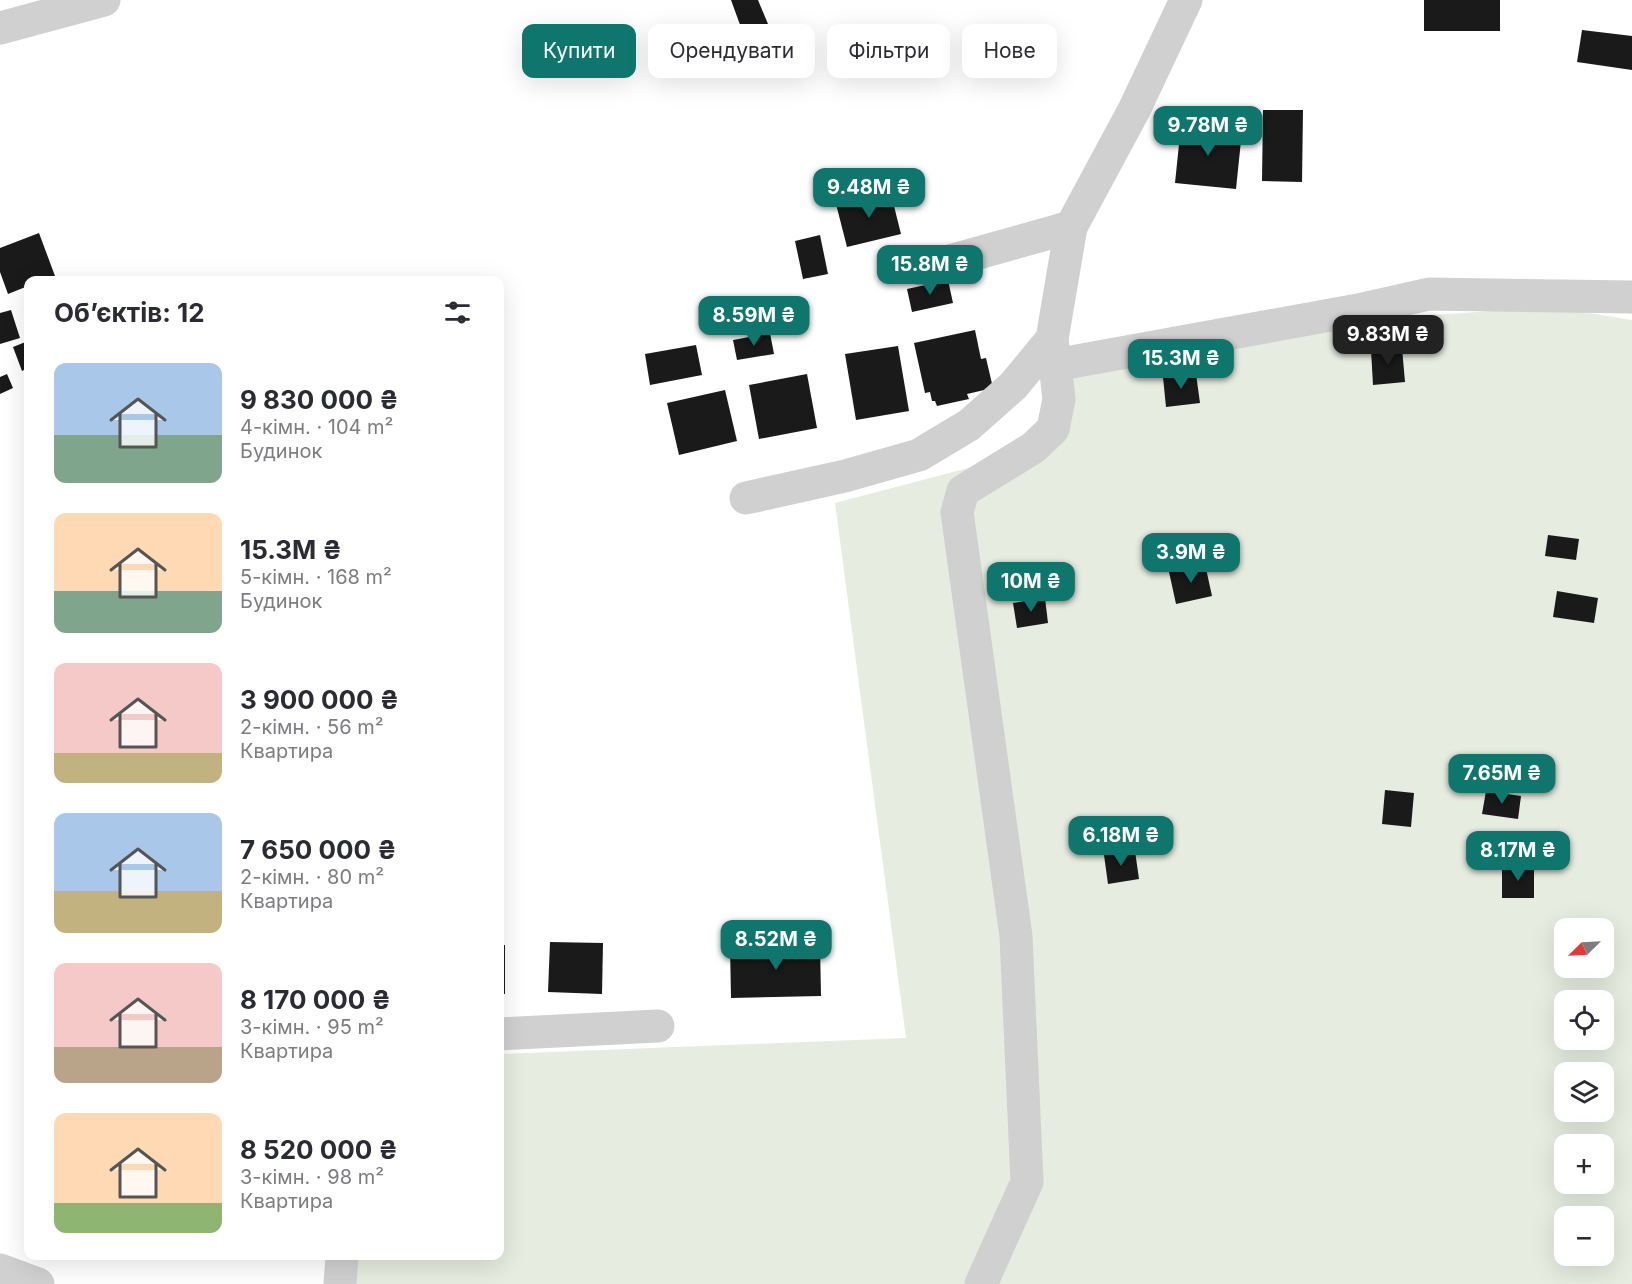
<!DOCTYPE html>
<html lang="uk">
<head>
<meta charset="utf-8">
<style>
  :root { --surface:#fff; --page:#f2f2f3; --text:#2b2b33; --muted:#7c7c81; --accent:#0f766e }
  body { margin:0; font-family:Inter,sans-serif; background:var(--page); color:var(--text); height:100vh; display:flex; flex-direction:column; font-size:22px; white-space:nowrap }
  * { box-sizing:border-box; margin:0 }
  p { font-size:20px; color:var(--muted) }
  .icon { flex:none; width:33px; height:33px; fill:none; stroke:currentColor; stroke-width:2; stroke-linecap:round; stroke-linejoin:round }
  .map { position:relative; flex:1; overflow:hidden }
  .details { position:absolute; left:24px; top:276px; width:480px; height:984px; display:flex; flex-direction:column; background:var(--surface); border-radius:12px; box-shadow:0 6px 24px #0002 }
  .details>* { flex:none }
  .guide { position:absolute; left:522px; top:24px; width:570px; height:54px; display:flex; gap:12px }
  .needle { width:39px; rotate:246deg }
  .buttons { position:absolute; left:1554px; top:918px; display:grid; gap:12px }
  .buttons a { display:grid; place-items:center; width:60px; height:60px; border-radius:12px; background:var(--surface); box-shadow:0 6px 24px #0002; font-size:30px }
  .price { position:absolute; translate:-50% -51px; padding:0 14px; border-radius:12px; background:var(--accent); color:#fff; font-size:20px; line-height:39px; filter:drop-shadow(0 2px 3px #0008) }
  .price::after { content:''; position:absolute; left:50%; top:36px; width:18px; height:14px; margin-left:-9px; background:inherit; clip-path:polygon(0 0,100% 0,50% 100%) }
  .price.selected { background:#222; color:#fff }
  ul { padding:0; list-style:none }
  li { display:flex; align-items:center; gap:18px; height:150px; padding:0 30px }
  li span { display:grid; place-items:center; flex:none; width:168px; height:120px; border-radius:12px; color:#555 }
  li>.icon { margin-inline-start:auto }
  span .icon { width:72px; height:72px; fill:#fffc; stroke-width:1 }
  li b { font-size:26px }
  h2 { display:flex; justify-content:space-between; align-items:center; height:72px; padding:0 30px; font-size:26px }
  .tag { padding:0 21px; border-radius:12px; background:var(--surface); box-shadow:0 6px 24px #0002; font-size:21px; line-height:54px }
  .tag.selected { background:var(--accent); color:#fff }
  .map>svg:first-child { display:block }
  .green { fill:#e6ecdf; fill-rule:evenodd }
  .building { fill:#1a1a1a }
  .lines { fill:none; stroke-linecap:round; stroke-linejoin:round }
  .minor { stroke:#d0d0d0; stroke-width:33 }
</style>
</head>
<body>
<div class="map">
<svg width="1632" height="1284" viewBox="0 0 1632 1284">
  <rect width="100%" height="100%" fill="#fff"/>
  <path class="green" d="M1551,307L1632,320V1284H343L345,1256H500V1054L906,1038L835,503L995,461L1044,416L1047,359L1265,326ZM1564,928H1604V968H1564ZM1564,1000H1604V1040H1564ZM1564,1072H1604V1112H1564ZM1564,1144H1604V1184H1564ZM1564,1216H1604V1256H1564Z"/>
  <g class="building">
    <path d="M731,0H758L768,24L743,33Z"/>
    <rect x="1424" y="0" width="76" height="31"/>
    <path d="M1582,30L1632,36V70L1577,62Z"/>
    <path d="M1263,110H1303L1302,182L1262,181Z"/>
    <path d="M1181,125L1242,131L1236,189L1175,183Z"/>
    <path d="M890,190L901,234L847,247L836,204Z"/>
    <path d="M39,233L55,276L43,280H28V286L8,294L0,272V248Z"/>
    <path d="M820,235L828,274L803,279L795,241Z"/>
    <path d="M948,280L953,303L912,312L907,289Z"/>
    <path d="M11,310L20,338L0,344V313Z"/>
    <path d="M975,330L981,359L986,358L993,388L967,394L969,399L937,406L935,401H932L930,392L925,393L914,343Z"/>
    <path d="M770,333L774,354L737,360L733,340Z"/>
    <path d="M28,341V368L22,371L13,347Z"/>
    <path d="M696,345L702,375L650,385L645,354Z"/>
    <path d="M898,346L909,411L856,420L845,354Z"/>
    <path d="M1402,348L1405,382L1373,385L1371,350Z"/>
    <path d="M7,374L13,388L0,394V377Z"/>
    <path d="M807,374L817,428L759,439L749,385Z"/>
    <path d="M1196,374L1200,403L1166,407L1163,377Z"/>
    <path d="M725,390L737,441L679,455L667,403Z"/>
    <path d="M1548,535L1579,539L1576,560L1545,556Z"/>
    <path d="M1205,564L1212,596L1176,604L1169,572Z"/>
    <path d="M1557,591L1598,598L1594,623L1553,617Z"/>
    <path d="M1045,598L1048,623L1017,628L1013,603Z"/>
    <path d="M1385,790L1414,793L1411,827L1382,824Z"/>
    <path d="M1486,791L1521,796L1518,819L1482,814Z"/>
    <path d="M1135,851L1139,879L1108,884L1104,855Z"/>
    <rect x="1502" y="865" width="32" height="33"/>
    <path d="M550,942L603,943L602,994L548,992Z"/>
    <path d="M820,944L821,996L731,998L730,946Z"/>
    <rect x="500" y="945" width="5" height="49"/>
  </g>
  <g class="lines">
    <g class="minor">
      <path d="M0,28L104,0"/>
      <path d="M921,269L1071,227"/>
      <path d="M1055,365L1358,310L1429,294L1632,297"/>
      <path d="M746,498L845,476L919,455L969,425L1013,386L1052,339L1071,227L1134,110L1186,0"/>
      <path d="M500,1034L658,1026"/>
      <path d="M0,1270L38,1284"/>
      <path d="M340,1284L342,1256"/>
      <path d="M981,1284L1027,1182L1016,936L957,512L963,491L1033,448L1053,429L1059,399L1052,339"/>
    </g>
  </g>
</svg>
<div class="buttons">
<a><svg class="needle" viewBox="-14 -14 28 28"><path d="M0-13l5 13h-10z" fill="#e53935"/><path d="M0 13l5-13h-10z" fill="#7c7c81"/></svg></a>
<a><svg class="icon" aria-label="locate" viewBox="0 0 24 24"><circle cx="12" cy="12" r="6"/><path d="M12 2v4M12 18v4M2 12h4M18 12h4"/></svg></a>
<a><svg class="icon" aria-label="layers" viewBox="0 0 24 24"><path d="M12 4l9 5-9 5-9-5zM3 14l9 5 9-5"/></svg></a>
<a>+</a>
<a>−</a>
</div>
<b class="price" style="left:1208px;top:157px">9.78M ₴</b>
<b class="price" style="left:869px;top:219px">9.48M ₴</b>
<b class="price" style="left:930px;top:296px">15.8M ₴</b>
<b class="price" style="left:754px;top:347px">8.59M ₴</b>
<b class="price selected" style="left:1388px;top:366px">9.83M ₴</b>
<b class="price" style="left:1181px;top:390px">15.3M ₴</b>
<b class="price" style="left:1191px;top:584px">3.9M ₴</b>
<b class="price" style="left:1031px;top:613px">10M ₴</b>
<b class="price" style="left:1502px;top:805px">7.65M ₴</b>
<b class="price" style="left:1121px;top:867px">6.18M ₴</b>
<b class="price" style="left:1518px;top:882px">8.17M ₴</b>
<b class="price" style="left:776px;top:971px">8.52M ₴</b>
<div class="guide">
<a class="tag selected">Купити</a>
<a class="tag">Орендувати</a>
<a class="tag">Фільтри</a>
<a class="tag">Нове</a>
</div>
<section class="details">
<h2>Об’єктів: 12<svg class="icon" aria-label="filters" viewBox="0 0 24 24"><path d="M4 7h16M4 17h16"/><circle cx="9" cy="7" r="2"/><circle cx="15" cy="17" r="2"/></svg></h2>
<ul>
<li><span style="background:linear-gradient(#a9c7e8 60%,#7fa58c 0)"><svg class="icon" aria-label="home" viewBox="0 0 24 24"><path d="M3 11l9-7 9 7M6 9v11h12V9"/></svg></span><div><b>9 830 000 ₴</b><p>4-кімн. · 104 m²</p><p>Будинок</p></div></li>
<li><span style="background:linear-gradient(#ffd9b3 65%,#7fa58c 0)"><svg class="icon" aria-label="home" viewBox="0 0 24 24"><path d="M3 11l9-7 9 7M6 9v11h12V9"/></svg></span><div><b>15.3M ₴</b><p>5-кімн. · 168 m²</p><p>Будинок</p></div></li>
<li><span style="background:linear-gradient(#f6c9c9 75%,#c2b280 0)"><svg class="icon" aria-label="home" viewBox="0 0 24 24"><path d="M3 11l9-7 9 7M6 9v11h12V9"/></svg></span><div><b>3 900 000 ₴</b><p>2-кімн. · 56 m²</p><p>Квартира</p></div></li>
<li><span style="background:linear-gradient(#a9c7e8 65%,#c2b280 0)"><svg class="icon" aria-label="home" viewBox="0 0 24 24"><path d="M3 11l9-7 9 7M6 9v11h12V9"/></svg></span><div><b>7 650 000 ₴</b><p>2-кімн. · 80 m²</p><p>Квартира</p></div></li>
<li><span style="background:linear-gradient(#f6c9c9 70%,#b9a48a 0)"><svg class="icon" aria-label="home" viewBox="0 0 24 24"><path d="M3 11l9-7 9 7M6 9v11h12V9"/></svg></span><div><b>8 170 000 ₴</b><p>3-кімн. · 95 m²</p><p>Квартира</p></div></li>
<li><span style="background:linear-gradient(#ffd9b3 75%,#8fb573 0)"><svg class="icon" aria-label="home" viewBox="0 0 24 24"><path d="M3 11l9-7 9 7M6 9v11h12V9"/></svg></span><div><b>8 520 000 ₴</b><p>3-кімн. · 98 m²</p><p>Квартира</p></div></li>
</ul>
</section>
</div>
</body>
</html>
